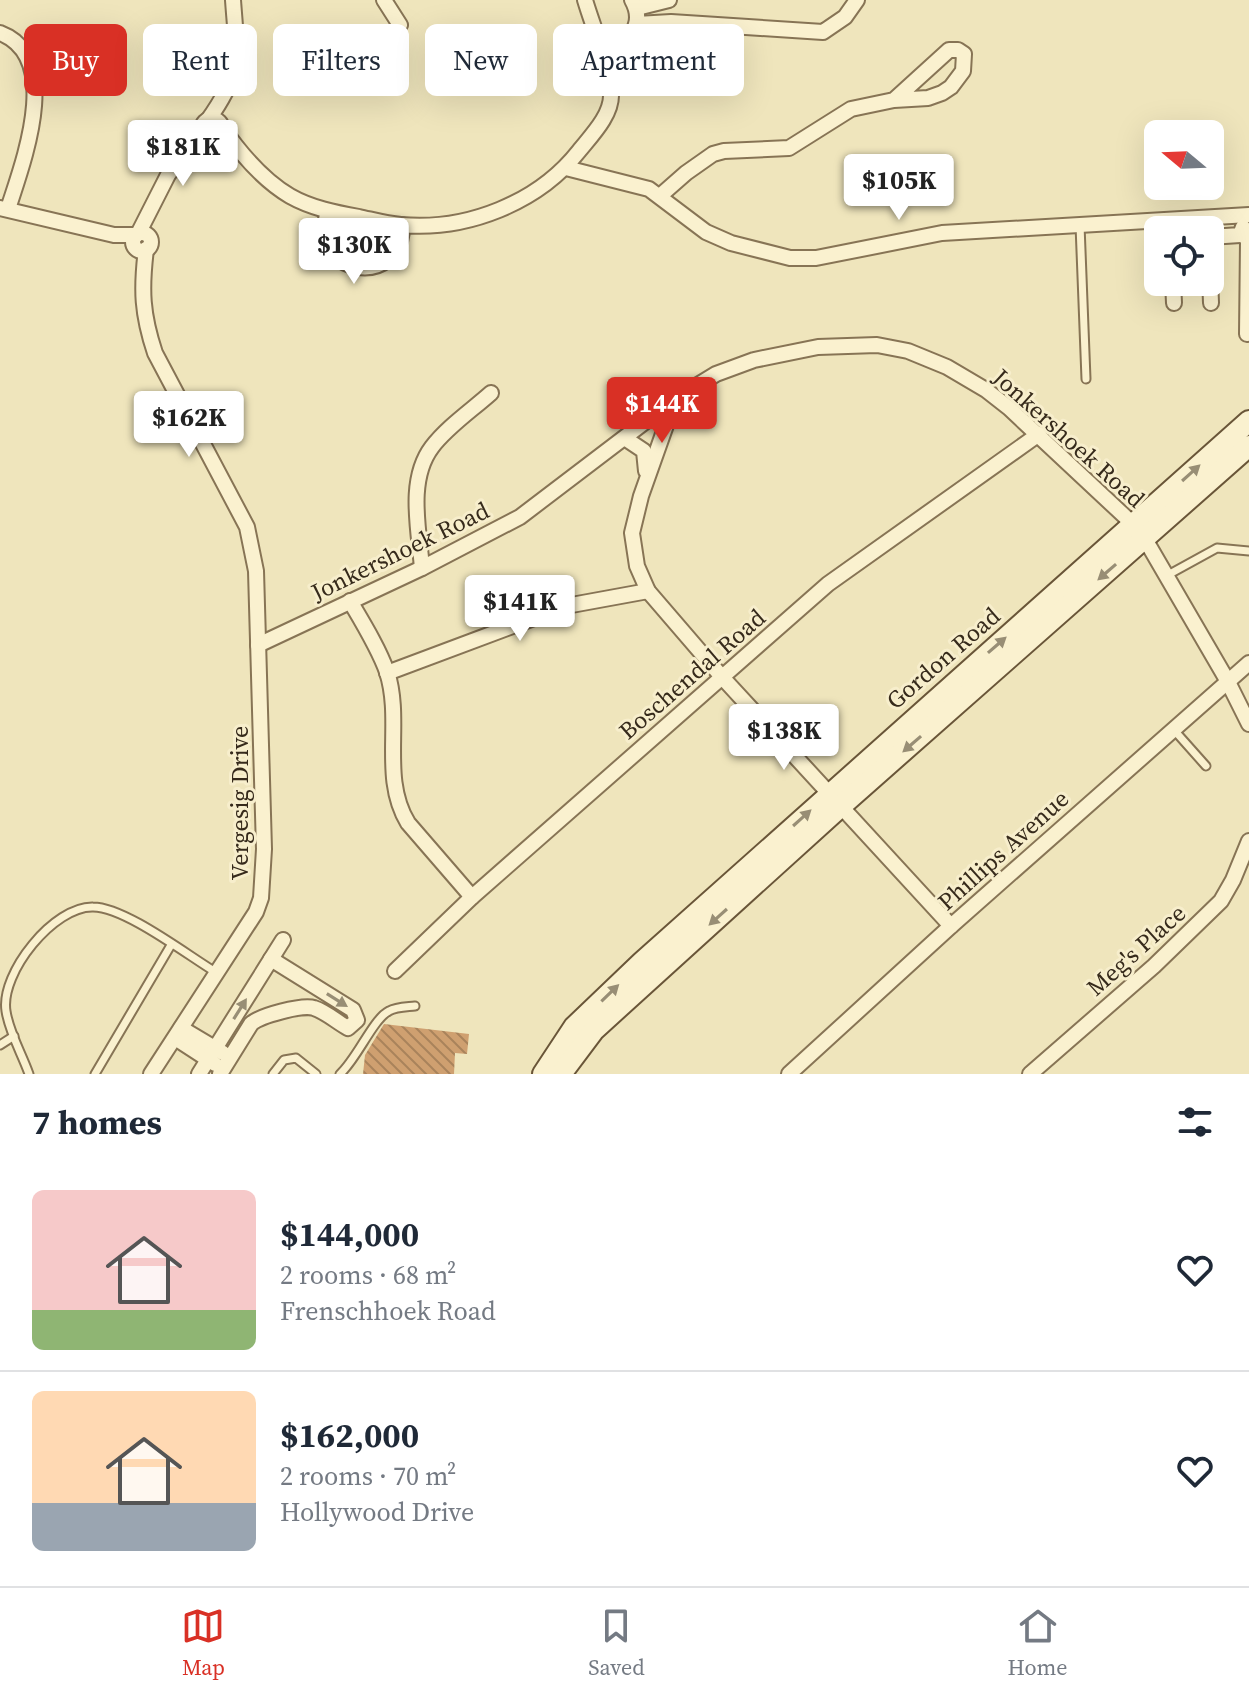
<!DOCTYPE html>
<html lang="en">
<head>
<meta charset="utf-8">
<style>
  :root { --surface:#fff; --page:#f2f2f3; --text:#1f2937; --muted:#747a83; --line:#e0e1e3; --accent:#d93025 }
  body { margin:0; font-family:"Source Serif 4",serif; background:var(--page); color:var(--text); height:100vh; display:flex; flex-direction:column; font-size:30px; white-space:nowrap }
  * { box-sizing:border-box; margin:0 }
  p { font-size:26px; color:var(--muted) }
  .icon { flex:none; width:44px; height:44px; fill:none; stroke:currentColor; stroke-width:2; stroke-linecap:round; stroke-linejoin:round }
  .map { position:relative; height:1074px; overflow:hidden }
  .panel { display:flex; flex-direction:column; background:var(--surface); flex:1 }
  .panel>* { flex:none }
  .banner { position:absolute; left:24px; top:24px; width:800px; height:72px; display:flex; gap:16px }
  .needle { width:52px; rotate:289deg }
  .controls { position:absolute; left:1144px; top:120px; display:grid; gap:16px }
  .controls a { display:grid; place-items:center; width:80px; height:80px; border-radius:12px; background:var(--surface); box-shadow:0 8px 32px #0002; font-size:40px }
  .price { position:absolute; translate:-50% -68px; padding:0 18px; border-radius:8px; background:#fff; color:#222; font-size:26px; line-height:52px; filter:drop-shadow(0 2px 4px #0008) }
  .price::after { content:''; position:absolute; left:50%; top:48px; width:24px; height:18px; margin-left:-12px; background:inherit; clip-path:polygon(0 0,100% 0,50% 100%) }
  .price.selected { background:var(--accent); color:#fff }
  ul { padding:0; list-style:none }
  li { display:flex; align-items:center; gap:24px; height:200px; padding:0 32px }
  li+li { border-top:2px solid var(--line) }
  li span { display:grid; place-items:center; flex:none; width:224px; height:160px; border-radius:12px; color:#555 }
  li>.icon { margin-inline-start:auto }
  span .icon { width:96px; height:96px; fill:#fffc; stroke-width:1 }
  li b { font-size:34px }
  h2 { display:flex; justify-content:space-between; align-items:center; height:96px; padding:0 32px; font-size:34px }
  .pill { padding:0 28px; border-radius:12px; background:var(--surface); box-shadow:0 8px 32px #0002; font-size:28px; line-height:72px }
  .pill.selected { background:var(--accent); color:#fff }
  .dock { display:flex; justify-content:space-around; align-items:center; height:112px; border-top:2px solid var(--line); background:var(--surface); font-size:22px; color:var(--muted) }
  .dock a { display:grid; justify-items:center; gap:4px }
  .dock .selected { color:var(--accent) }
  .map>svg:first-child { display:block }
  .building { fill:url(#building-back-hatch) }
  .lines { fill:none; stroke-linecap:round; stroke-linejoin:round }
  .lane-casing { stroke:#877455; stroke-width:11 }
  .street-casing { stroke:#877455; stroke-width:18 }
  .secondary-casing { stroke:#695538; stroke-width:24 }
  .lane { stroke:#faf1cf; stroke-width:7 }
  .street { stroke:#faf1cf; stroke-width:14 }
  .secondary { stroke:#faf1cf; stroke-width:20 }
  .oneway { fill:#988e75 }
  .labels { text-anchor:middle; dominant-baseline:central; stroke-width:6; stroke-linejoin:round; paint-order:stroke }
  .street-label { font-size:24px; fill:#362a1b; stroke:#f7eecc }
</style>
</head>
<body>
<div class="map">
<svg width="1249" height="1074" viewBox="0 0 1249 1074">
  <defs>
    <pattern id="building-back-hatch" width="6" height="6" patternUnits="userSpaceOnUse" patternTransform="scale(2)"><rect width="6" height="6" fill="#cfa070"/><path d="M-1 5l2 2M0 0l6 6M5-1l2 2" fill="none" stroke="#a9835b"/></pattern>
  </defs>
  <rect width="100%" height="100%" fill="#efe5bc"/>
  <path class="building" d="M384,1024L469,1034L467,1054L455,1053L454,1074H363L365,1055Z"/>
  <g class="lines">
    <defs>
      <g id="lane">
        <path d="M1080,225L1086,379"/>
        <path d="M1166,576L1217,548L1249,551"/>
        <path d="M1174,730L1206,766"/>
        <path d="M0,1045L14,1036"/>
        <path d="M29,1074C22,1054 9,1032 6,1011C0,973 54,906 93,907C125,907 187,955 217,973"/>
        <path d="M95,1074L171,945"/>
        <path d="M273,1074L284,1060L296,1058L316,1074"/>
        <path d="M340,1074C357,1059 373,1019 389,1011C396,1007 407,1007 415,1006"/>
      </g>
      <g id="street">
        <path d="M384,0L400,25"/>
        <path d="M637,8L669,0"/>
        <path d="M637,24L671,22L823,32L845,17L857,0"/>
        <path d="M0,33C64,57 22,165 8,209"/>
        <path d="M600,50C626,45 647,27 632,0"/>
        <circle cx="212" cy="129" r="10"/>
        <path d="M208,120C243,71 237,57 233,0"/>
        <path d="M222,127C240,153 263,180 290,196C311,208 336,213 359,217C373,220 387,224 401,225C467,231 538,203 579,151C591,136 612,115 611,94C611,71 592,24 585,0"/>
        <path d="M566,168L649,189L706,232L731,243L790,258H816L942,233L1249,215"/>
        <path d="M661,195L686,173L713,154L724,151L789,148L851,109L894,100L928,98L942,93L951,87L963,71L964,54L958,50H949L894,100"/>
        <path d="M0,208L114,235H136"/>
        <path d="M328,212C307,276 403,290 402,225"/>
        <path d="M1243,233L1248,241L1247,334"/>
        <circle cx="142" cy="242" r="9"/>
        <path d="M138,234L168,175L203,126"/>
        <path d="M1210,237L1240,235L1243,227"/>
        <path d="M146,249C141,290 142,314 155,353L247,527L256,571L264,849L261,898L256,912L151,1074"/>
        <path d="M1210,276L1211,303"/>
        <path d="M1173,282L1174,303"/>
        <path d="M675,400L641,496L632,533L637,566L648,591L722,677L951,926"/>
        <path d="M626,439L644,451L646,471"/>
        <path d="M422,568C419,530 407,480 432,447C447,427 472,410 491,393"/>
        <path d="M350,601C363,623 379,649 387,672C403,722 380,777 408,823L472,897"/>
        <path d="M258,645L422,568L520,517L675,399L716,374L754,360L818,347L877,345L908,351L947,367L986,390L1009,408L1134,525L1145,539L1227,680L1249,724"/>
        <path d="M387,673L566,606L648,591"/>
        <path d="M395,971L472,897L828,584L1039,434"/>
        <path d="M181,1028L223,1053"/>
        <path d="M175,1038L215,1064"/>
        <path d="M199,1074L283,940"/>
        <path d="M220,1074L251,1024C259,1016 303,1004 314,1008C326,1012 337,1022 348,1028L357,1020L353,1010L271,959"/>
        <path d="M789,1074L951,926L1249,663"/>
        <path d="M1030,1074L1154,966L1221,901L1233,880L1249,841"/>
      </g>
      <g id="secondary">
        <path d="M543,1074L574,1027L642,962L1249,421"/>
        <path d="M561,1074L594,1030L841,806L1249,446"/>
      </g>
    </defs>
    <use href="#lane" class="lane-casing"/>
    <use href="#street" class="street-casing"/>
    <use href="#secondary" class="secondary-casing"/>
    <use href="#lane" class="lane"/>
    <use href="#street" class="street"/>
    <use href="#secondary" class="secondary"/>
  </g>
  <defs><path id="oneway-solid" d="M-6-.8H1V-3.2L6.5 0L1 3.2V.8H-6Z" transform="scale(2)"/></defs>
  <g class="oneway">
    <use href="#oneway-solid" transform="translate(1191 473) rotate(-42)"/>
    <use href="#oneway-solid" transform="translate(1107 572) rotate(139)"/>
    <use href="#oneway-solid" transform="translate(997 645) rotate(-41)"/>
    <use href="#oneway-solid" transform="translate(912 744) rotate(139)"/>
    <use href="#oneway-solid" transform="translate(802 818) rotate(-42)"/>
    <use href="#oneway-solid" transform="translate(718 917) rotate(138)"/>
    <use href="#oneway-solid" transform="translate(610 993) rotate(-44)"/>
    <use href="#oneway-solid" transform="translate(337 1000) rotate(32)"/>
    <use href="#oneway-solid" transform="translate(240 1009) rotate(-58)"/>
  </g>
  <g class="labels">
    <g class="street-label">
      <text transform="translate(1069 438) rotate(42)">Jonkershoek Road</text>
      <text transform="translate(400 551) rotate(-26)">Jonkershoek Road</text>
      <text transform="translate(943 658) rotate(-41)">Gordon Road</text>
      <text transform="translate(692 674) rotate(-41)">Boschendal Road</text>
      <text transform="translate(239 803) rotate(-90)">Vergesig Drive</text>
      <text transform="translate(1003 850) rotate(-42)">Phillips Avenue</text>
      <text transform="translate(1136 950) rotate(-42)">Meg's Place</text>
    </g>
  </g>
</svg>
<div class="controls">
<a><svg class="needle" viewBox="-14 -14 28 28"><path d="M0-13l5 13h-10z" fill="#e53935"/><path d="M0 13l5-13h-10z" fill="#747a83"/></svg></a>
<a><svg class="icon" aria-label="locate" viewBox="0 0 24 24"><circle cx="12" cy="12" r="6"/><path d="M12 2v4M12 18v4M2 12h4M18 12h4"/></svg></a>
</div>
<b class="price" style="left:183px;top:188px">$181K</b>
<b class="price" style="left:899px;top:222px">$105K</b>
<b class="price" style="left:354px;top:286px">$130K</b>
<b class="price selected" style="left:662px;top:445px">$144K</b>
<b class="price" style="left:189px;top:459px">$162K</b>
<b class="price" style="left:520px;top:643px">$141K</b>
<b class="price" style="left:784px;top:772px">$138K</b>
<div class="banner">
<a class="pill selected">Buy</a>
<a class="pill">Rent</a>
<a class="pill">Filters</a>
<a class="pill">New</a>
<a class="pill">Apartment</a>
</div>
</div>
<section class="panel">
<h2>7 homes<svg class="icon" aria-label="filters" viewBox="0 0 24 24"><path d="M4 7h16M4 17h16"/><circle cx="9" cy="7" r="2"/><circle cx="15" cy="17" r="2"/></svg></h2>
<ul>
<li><span style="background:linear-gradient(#f6c9c9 75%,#8fb573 0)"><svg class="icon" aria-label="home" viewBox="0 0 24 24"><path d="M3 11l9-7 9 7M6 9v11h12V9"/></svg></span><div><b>$144,000</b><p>2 rooms · 68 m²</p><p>Frenschhoek Road</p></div><svg class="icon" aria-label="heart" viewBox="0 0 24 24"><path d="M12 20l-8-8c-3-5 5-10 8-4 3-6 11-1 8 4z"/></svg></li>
<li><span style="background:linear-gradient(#ffd9b3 70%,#9aa5b1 0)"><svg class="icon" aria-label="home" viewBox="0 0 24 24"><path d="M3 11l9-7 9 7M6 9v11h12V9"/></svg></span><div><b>$162,000</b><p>2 rooms · 70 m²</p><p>Hollywood Drive</p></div><svg class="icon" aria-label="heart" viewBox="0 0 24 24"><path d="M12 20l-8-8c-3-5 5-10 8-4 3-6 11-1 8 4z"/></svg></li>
</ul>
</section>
<nav class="dock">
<a class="selected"><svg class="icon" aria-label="map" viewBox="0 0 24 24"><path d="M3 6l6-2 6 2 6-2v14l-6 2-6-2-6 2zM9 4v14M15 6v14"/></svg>Map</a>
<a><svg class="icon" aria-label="saved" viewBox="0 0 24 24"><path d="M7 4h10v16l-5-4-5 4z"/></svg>Saved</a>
<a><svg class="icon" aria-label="home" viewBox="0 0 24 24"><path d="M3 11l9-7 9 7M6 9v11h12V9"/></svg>Home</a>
</nav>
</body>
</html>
